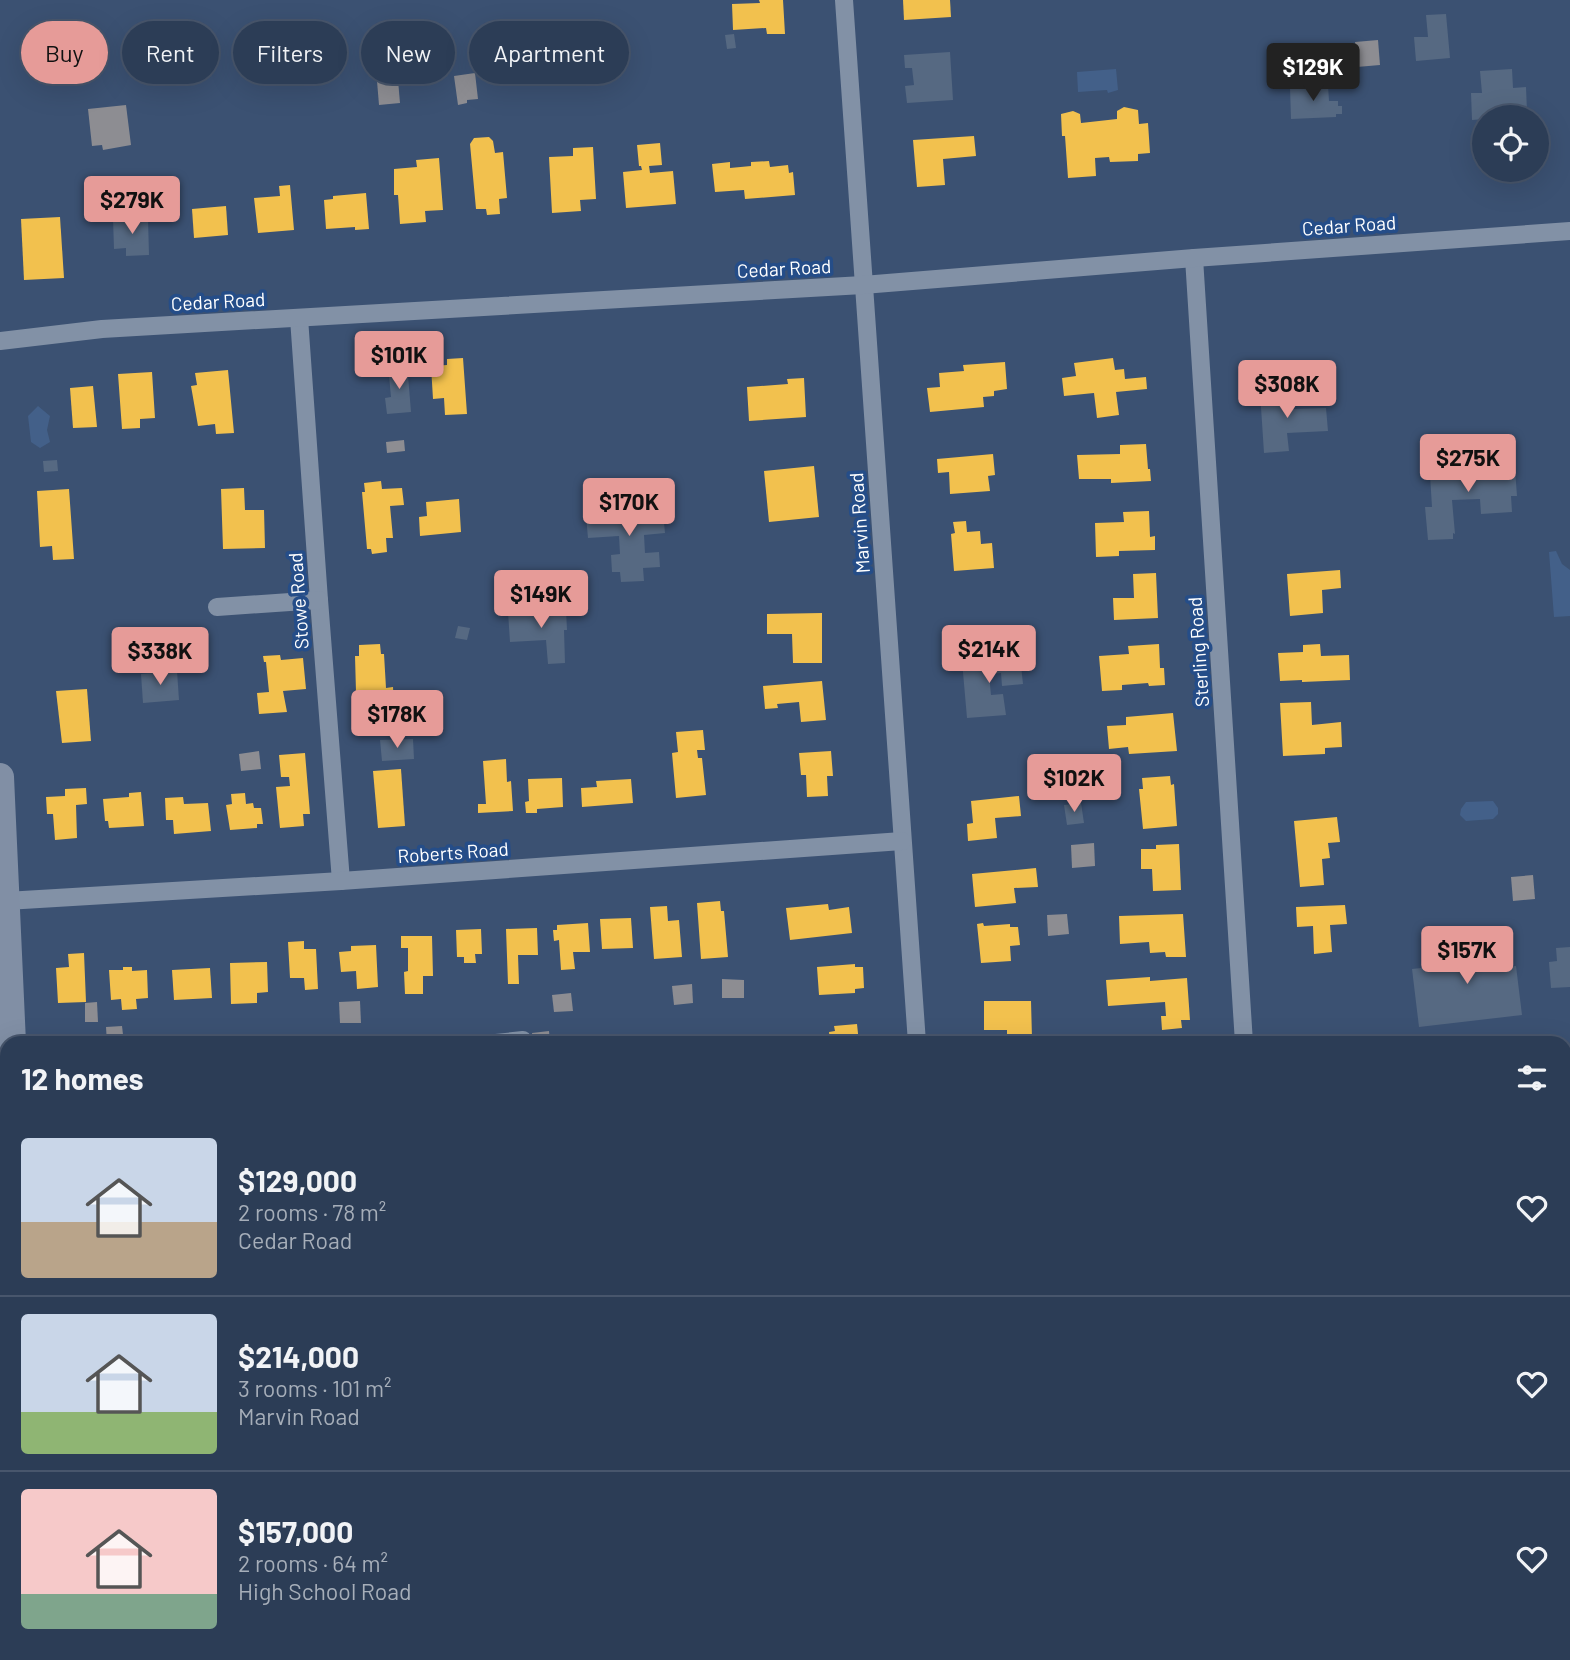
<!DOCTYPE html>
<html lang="en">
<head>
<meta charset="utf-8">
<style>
  :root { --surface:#2c3d56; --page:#384860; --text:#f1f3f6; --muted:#a6aeb9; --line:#48566c; --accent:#e69b98 }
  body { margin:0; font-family:Barlow,sans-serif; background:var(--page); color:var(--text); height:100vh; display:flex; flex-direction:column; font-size:26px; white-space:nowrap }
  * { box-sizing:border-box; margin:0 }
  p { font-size:23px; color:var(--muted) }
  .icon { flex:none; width:38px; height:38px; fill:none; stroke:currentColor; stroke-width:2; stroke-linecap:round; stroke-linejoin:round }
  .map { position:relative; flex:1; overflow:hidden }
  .drawer { position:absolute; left:0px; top:1036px; width:1572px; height:625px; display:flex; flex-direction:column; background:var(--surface); border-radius:21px 21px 0 0; box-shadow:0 7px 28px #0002,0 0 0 2px var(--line) }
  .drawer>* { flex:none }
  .hud { position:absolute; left:21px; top:21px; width:700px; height:63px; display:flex; gap:14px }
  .tools { position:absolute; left:1472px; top:105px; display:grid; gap:14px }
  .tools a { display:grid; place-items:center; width:77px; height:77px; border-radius:50%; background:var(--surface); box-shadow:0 7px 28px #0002,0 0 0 2px var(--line); font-size:35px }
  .price { position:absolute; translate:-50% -60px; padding:0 16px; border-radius:7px; background:var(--accent); color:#111; font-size:23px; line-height:46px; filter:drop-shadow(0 2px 4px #0008) }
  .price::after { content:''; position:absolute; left:50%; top:42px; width:21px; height:16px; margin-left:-10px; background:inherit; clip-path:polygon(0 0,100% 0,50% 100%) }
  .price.on { background:#222; color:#fff }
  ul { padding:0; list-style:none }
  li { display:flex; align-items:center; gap:21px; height:175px; padding:0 21px }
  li+li { border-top:2px solid var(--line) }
  li span { display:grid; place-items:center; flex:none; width:196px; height:140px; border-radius:7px; color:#555 }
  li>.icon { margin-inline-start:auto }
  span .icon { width:84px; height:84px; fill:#fffc; stroke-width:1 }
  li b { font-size:30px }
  h2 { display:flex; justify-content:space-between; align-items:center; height:84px; padding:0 21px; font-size:30px }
  .chip { padding:0 24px; border-radius:32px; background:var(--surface); box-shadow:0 7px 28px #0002,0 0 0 2px var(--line); font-size:24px; line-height:63px }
  .chip.on { background:var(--accent); color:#111 }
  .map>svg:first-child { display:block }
  .water { fill:#436089 }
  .homes { fill:#f2c14e }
  .industry { fill:#8d8d92 }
  .building { fill:#566982 }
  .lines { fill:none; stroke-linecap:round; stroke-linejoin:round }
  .street { stroke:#8291a6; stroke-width:18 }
  .primary { stroke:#818fa5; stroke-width:28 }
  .labels { text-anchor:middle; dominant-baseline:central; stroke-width:7; stroke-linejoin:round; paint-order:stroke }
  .street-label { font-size:19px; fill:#fff; stroke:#254d88 }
</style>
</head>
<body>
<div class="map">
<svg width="1570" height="1660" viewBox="0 0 1570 1660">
  <rect width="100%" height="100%" fill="#3b5172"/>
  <g class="water">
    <path d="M1116,69L1118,90L1108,93L1107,90L1078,92L1077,72Z"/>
    <path d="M38,406L50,416L47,430L50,442L40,448L31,442L28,416Z"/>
    <path d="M1556,551L1562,564L1570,570V616L1554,617L1549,552Z"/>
    <path d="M1493,801L1498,808V814L1493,819L1466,821L1460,815L1461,809L1466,802Z"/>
  </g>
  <g class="homes">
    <path d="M759,0H783L785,34H767L766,28L733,30L732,4L760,3Z"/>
    <path d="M903,0H950L951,17L904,20Z"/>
    <path d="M1124,107L1138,110L1139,124L1148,123L1150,153L1138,154V161L1110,162L1109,157L1095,158L1096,176L1068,178L1065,136H1062L1061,114L1073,111L1080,114L1081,123L1117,119V111Z"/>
    <path d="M974,136L976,156L943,159L945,185L917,187L913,140Z"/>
    <path d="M489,137L493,141L495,153L503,152L507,198L499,199L500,214L487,215L486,209H476L470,144L474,138Z"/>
    <path d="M660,143L662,165L649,166L650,173L673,171L676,204L626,208L623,172L642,170L641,166H639L637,145Z"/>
    <path d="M593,147L596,199L580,200L581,211L552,213L549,157L573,156V148Z"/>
    <path d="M439,158L443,210L425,211L426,222L400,224L398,195H394V169L417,167L416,160Z"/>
    <path d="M769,161L770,167L788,165L789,173L793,172L795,195L745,199L744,190L715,192L712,164L730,162V168L751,166V162Z"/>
    <path d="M290,185L294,230L258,233L254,198L280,196L279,186Z"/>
    <path d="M366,193L369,229L355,230V227L326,229L324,200L333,199V196Z"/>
    <path d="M226,206L228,235L194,238L192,209Z"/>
    <path d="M60,217L64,278L24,280L21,219Z"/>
    <path d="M463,358L467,414L445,415L444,398L433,399L431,366L447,365V359Z"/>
    <path d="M1113,358L1115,370L1124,369L1125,379L1146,377L1147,389L1116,392L1119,415L1097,418L1094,393L1064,396L1062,378L1076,376L1074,363Z"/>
    <path d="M1005,362L1007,389L994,391V396L983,397L984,407L930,412L927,388L940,387L939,373L964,371L963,365Z"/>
    <path d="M228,370L234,433L216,434L215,424L198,426L191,386L197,385L195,373Z"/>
    <path d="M152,372L155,418L140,419V428L122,429L118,374Z"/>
    <path d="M804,378L806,417L749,421L747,387L788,384L787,379Z"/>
    <path d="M93,386L97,427L73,428L70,388Z"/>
    <path d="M1146,444L1148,469H1150L1151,481L1111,483V479H1079L1077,455L1120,454V445Z"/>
    <path d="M993,454L995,475L988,476L990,491L950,494L949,472L938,473L937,459Z"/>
    <path d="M814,466L819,517L769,522L764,471Z"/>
    <path d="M381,481L382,489L402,488L404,505L390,506L393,538H386L387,552L372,554L371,549H367L362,492H365L364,483Z"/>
    <path d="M244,488L245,510H264L265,548L223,549L221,489Z"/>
    <path d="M69,489L74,559L53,560L52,546L40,547L37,491Z"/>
    <path d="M459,499L461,532L420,536L419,517L427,516L426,502Z"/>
    <path d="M1149,511L1150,537L1155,536V550L1119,551V556L1096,557L1095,523L1124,522L1123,512Z"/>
    <path d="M966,521L967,532L980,531L981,544L992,543L994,568L954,571L951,534L955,533L953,522Z"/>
    <path d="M1340,570L1341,588L1322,590L1323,613L1290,616L1287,574Z"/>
    <path d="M1156,573L1158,618L1114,620L1113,598H1134L1133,574Z"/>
    <path d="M822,613V663H793L792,634H767V614Z"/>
    <path d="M380,644L381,654H384L386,688L393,687L394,706L377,707L376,691L356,692L355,656H359V645Z"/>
    <path d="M1159,644L1160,668H1164L1165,685L1149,686L1148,683L1122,685V690L1102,691L1099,656L1129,654L1128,646Z"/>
    <path d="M1320,644L1321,656L1349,655L1350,680L1302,682V680L1280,681L1278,653L1303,652V645Z"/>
    <path d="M280,655L281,660L303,658L306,689L283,691L287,712L259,714L257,693L269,692L266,662H264L263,656Z"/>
    <path d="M822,681L826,720L801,722L799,702L777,704L778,708L765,709L763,686Z"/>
    <path d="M87,689L91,741L62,743L56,691Z"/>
    <path d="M1311,702L1312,725L1341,722L1342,747L1325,748V754L1283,756L1280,703Z"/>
    <path d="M1173,713L1177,751L1129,754L1128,747L1109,749L1107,726L1126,725V717Z"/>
    <path d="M703,730L705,750H697L698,758H702L706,795L676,798L672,753L678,752L676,732Z"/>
    <path d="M831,751L833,776H827L828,796L807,797L806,775H801L799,753Z"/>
    <path d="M305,753L310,814H303L304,826L280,828L276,787L290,786L289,777H281L279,755Z"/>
    <path d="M506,759L507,782L511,781L513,811L478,813V804H486L483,761Z"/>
    <path d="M401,769L405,826L378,828L373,771Z"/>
    <path d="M1170,776L1171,785L1174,784L1177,826L1143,829L1139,789H1143L1142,778Z"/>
    <path d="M562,778L563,807L537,809V813H526L525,802L529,801L528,779Z"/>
    <path d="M631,779L633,803L582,807L581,788L597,787L596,781Z"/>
    <path d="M86,788L87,804L76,805L77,838L55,840L53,814H47L46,797L65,796V789Z"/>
    <path d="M141,792L144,826L109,828L108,821H105L103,799L129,797V793Z"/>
    <path d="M245,793L246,804L253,803L254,808H261L263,824H257V828L230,830L226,805L232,804L231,794Z"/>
    <path d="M1019,796L1021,816L995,818L997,838L968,841L967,824L973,823L971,801Z"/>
    <path d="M183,797L184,804L208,803L211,831L174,834L173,820H166L165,798Z"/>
    <path d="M1337,817L1340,842L1328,843L1330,858L1322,859L1324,885L1300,887L1294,821Z"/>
    <path d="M1179,844L1181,890L1153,891L1152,869H1141V849H1156V845Z"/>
    <path d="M1036,868L1038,887L1014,888L1016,903L975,907L972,874Z"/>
    <path d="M720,901L721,911H724L728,957L701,959L697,903Z"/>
    <path d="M828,904L829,910L849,907L852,933L790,940L786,908Z"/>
    <path d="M1345,905L1347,924L1330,925L1332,952L1314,954L1313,926L1297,927L1296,907Z"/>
    <path d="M667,906L668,921L679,920L682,957L654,959L650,907Z"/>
    <path d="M1183,914L1186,957H1166L1165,952L1150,953L1149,942L1120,944L1119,916Z"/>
    <path d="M631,918L633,948L602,949L600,919Z"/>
    <path d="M588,923L590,952H573L575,969L561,970L559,940L554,941L553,930H557V925Z"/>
    <path d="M983,923L984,926L1010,924V927H1018L1020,945L1010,946L1011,961L981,963L977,924Z"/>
    <path d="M537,928L538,955H518L519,984H508L506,929Z"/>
    <path d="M481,929L482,954H475L476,963H464V957H457L456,930Z"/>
    <path d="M401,936H432L433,976H423V994H405L404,972L408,971V948H401Z"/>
    <path d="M304,941V949H316L318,989L305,990L304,978H290L288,942Z"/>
    <path d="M376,945L378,987L357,989L356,971L341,972L339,952L351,951V946Z"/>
    <path d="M84,953L86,1002L58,1003L56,968L69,967L68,954Z"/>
    <path d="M267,962L268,992L257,993V1003L231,1004L230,963Z"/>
    <path d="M855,964V967H863L864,988L855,989V993L819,995L817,967Z"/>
    <path d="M123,967H132V971L147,970L148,998L136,999L137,1009L122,1010L121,999L111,1000L109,970H123Z"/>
    <path d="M210,968L212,998L174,1000L172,970Z"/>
    <path d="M1150,977V981L1187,978L1190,1020H1181L1182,1028L1162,1030L1161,1016H1166L1165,1002L1108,1006L1106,980Z"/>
    <path d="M984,1001H1031L1032,1038L1007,1039V1030H984Z"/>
    <path d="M857,1024L859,1043H830L829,1032L835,1031L834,1026Z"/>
  </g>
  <g class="industry">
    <path d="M1378,40L1380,65L1357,67L1355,42Z"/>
    <path d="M475,73L478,99L467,100V103L458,105L454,76Z"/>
    <path d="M398,80L400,103L379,105L377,81Z"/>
    <path d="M126,105L131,145L103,150L102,145L92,146L88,109Z"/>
    <path d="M404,440L405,451L387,453L386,442Z"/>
    <path d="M259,751L261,769L241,771L239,754Z"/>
    <path d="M1090,772L1093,796L1070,799L1067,775Z"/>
    <path d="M1094,843L1095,866L1072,868L1071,845Z"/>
    <path d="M1533,875L1535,899L1513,901L1511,877Z"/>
    <path d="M1067,914L1069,934L1048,936L1047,915Z"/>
    <path d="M722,979L744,980V998H722Z"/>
    <path d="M692,984L693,1003L674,1005L672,986Z"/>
    <path d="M571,993L573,1011L554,1012L552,995Z"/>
    <path d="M360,1001L361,1023H340L339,1002Z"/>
    <path d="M97,1002L98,1022H85V1003Z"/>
    <path d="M122,1026L124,1043H107L106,1027Z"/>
    <path d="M549,1031L550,1043H533L532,1033Z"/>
  </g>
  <g class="building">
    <path d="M1446,14L1450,58L1416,61L1414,37H1428L1426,15Z"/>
    <path d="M734,34L736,48L727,49L725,35Z"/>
    <path d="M950,52L953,100L907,103L905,86L914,85L912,68H905L904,55Z"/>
    <path d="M1512,69L1513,88L1526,87L1527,112H1519V117H1484V119L1472,120L1471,93H1482L1480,71Z"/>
    <path d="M1328,85L1329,101H1338V106H1342V114H1336V117L1291,119L1290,87Z"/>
    <path d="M148,218L149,255L126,256V248L114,249L113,219Z"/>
    <path d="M393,363H407L411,412L387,414L385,398L391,397L389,376L394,375Z"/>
    <path d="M1291,390L1292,409L1326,408L1328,431L1287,433L1289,451L1264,453L1260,392Z"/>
    <path d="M57,460L58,471L44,472L43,461Z"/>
    <path d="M1499,462V470L1515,469L1517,496H1511L1512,512L1481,514L1480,499L1452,500L1455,534L1453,533V539L1428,540L1425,507H1432L1430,475L1447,474V466Z"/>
    <path d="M637,502L638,513L663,512L665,533L644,535L645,553L659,552L660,567L643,568L644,581L621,582L620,572H612L611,555L620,554L619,536L588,538L586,516L612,515L611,504Z"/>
    <path d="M559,606V611L566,610L567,630H564L565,663L548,664L546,640L510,642L508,612L539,611L538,607Z"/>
    <path d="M458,626L470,628L467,640L455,638Z"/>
    <path d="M1020,656L1023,684L1002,686L1001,673L989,674L991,695L1003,694L1006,715L967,718L962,661Z"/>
    <path d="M177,671L179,700L143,703L141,674Z"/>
    <path d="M413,739L414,759L382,761L380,740Z"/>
    <path d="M1081,803L1084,823L1067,825L1064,805Z"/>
    <path d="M1465,940L1492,942L1500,950L1502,967L1516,966L1522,1015L1419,1027L1412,969L1439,966L1441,953L1446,944Z"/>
    <path d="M1570,947V987L1551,988L1549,962L1557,961L1556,948Z"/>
    <path d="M1570,1361V1392L1564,1397V1365Z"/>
    <path d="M7,1483V1544H0V1484Z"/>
    <path d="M7,1566V1607H0V1567Z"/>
    <path d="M1570,1645V1660H1543L1542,1658L1551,1654H1564V1648Z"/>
    <path d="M1237,1654H1264L1266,1660H1238Z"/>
  </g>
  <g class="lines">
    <g class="street">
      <path d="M844,0L917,1043"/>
      <path d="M1194,258L1244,1043"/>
      <path d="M299,318L319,600L341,881"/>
      <path d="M0,341L102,329L863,285L1194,258L1570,231"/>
      <path d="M217,607L319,600"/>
      <path d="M6,901L341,881L902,841"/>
      <path d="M496,1043L523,1040"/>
      <path d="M1564,1134H1570"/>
      <path d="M1564,1153L1570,1179"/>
      <path d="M0,1232L7,1234"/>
      <path d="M1127,1654L1128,1660"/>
    </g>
    <g class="primary">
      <path d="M0,777L12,1043"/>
      <path d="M0,1308L7,1284"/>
    </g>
  </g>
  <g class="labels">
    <g class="street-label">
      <text transform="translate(1349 225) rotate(-4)">Cedar Road</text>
      <text transform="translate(784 268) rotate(-3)">Cedar Road</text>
      <text transform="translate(218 301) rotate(-3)">Cedar Road</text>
      <text transform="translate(859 523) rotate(-94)">Marvin Road</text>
      <text transform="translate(298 601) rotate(-94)">Stowe Road</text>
      <text transform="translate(1198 652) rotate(-94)">Sterling Road</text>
      <text transform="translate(453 852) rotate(-4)">Roberts Road</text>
    </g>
  </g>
</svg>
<div class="tools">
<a><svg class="icon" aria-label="locate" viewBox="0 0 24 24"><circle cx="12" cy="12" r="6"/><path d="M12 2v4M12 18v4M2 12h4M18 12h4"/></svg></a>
</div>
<b class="price on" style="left:1313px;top:103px">$129K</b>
<b class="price" style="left:132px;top:236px">$279K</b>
<b class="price" style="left:399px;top:391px">$101K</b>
<b class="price" style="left:1287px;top:420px">$308K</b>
<b class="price" style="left:1468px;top:494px">$275K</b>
<b class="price" style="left:629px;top:538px">$170K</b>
<b class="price" style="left:541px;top:630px">$149K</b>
<b class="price" style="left:989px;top:685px">$214K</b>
<b class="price" style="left:160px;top:687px">$338K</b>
<b class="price" style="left:397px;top:750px">$178K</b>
<b class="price" style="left:1074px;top:814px">$102K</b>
<b class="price" style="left:1467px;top:986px">$157K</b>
<div class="hud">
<a class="chip on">Buy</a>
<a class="chip">Rent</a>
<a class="chip">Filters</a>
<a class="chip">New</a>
<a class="chip">Apartment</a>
</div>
<section class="drawer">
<h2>12 homes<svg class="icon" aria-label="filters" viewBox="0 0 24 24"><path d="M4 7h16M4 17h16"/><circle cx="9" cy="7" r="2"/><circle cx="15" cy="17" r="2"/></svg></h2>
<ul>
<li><span style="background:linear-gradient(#c9d6e8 60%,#b9a48a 0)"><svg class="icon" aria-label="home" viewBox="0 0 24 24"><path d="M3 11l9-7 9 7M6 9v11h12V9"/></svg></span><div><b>$129,000</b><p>2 rooms · 78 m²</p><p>Cedar Road</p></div><svg class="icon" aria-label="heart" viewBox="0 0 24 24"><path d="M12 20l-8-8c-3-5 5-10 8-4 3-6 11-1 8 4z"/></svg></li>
<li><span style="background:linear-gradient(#c9d6e8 70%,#8fb573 0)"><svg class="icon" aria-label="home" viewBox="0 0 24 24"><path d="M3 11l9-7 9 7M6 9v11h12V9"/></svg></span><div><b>$214,000</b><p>3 rooms · 101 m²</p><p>Marvin Road</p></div><svg class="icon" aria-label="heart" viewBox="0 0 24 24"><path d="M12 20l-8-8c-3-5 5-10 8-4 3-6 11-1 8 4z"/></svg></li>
<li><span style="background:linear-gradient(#f6c9c9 75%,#7fa58c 0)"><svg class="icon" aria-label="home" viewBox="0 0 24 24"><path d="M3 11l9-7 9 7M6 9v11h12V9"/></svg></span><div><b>$157,000</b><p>2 rooms · 64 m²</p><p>High School Road</p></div><svg class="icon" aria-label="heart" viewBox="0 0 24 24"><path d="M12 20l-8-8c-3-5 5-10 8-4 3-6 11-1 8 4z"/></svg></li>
</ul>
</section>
</div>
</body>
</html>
